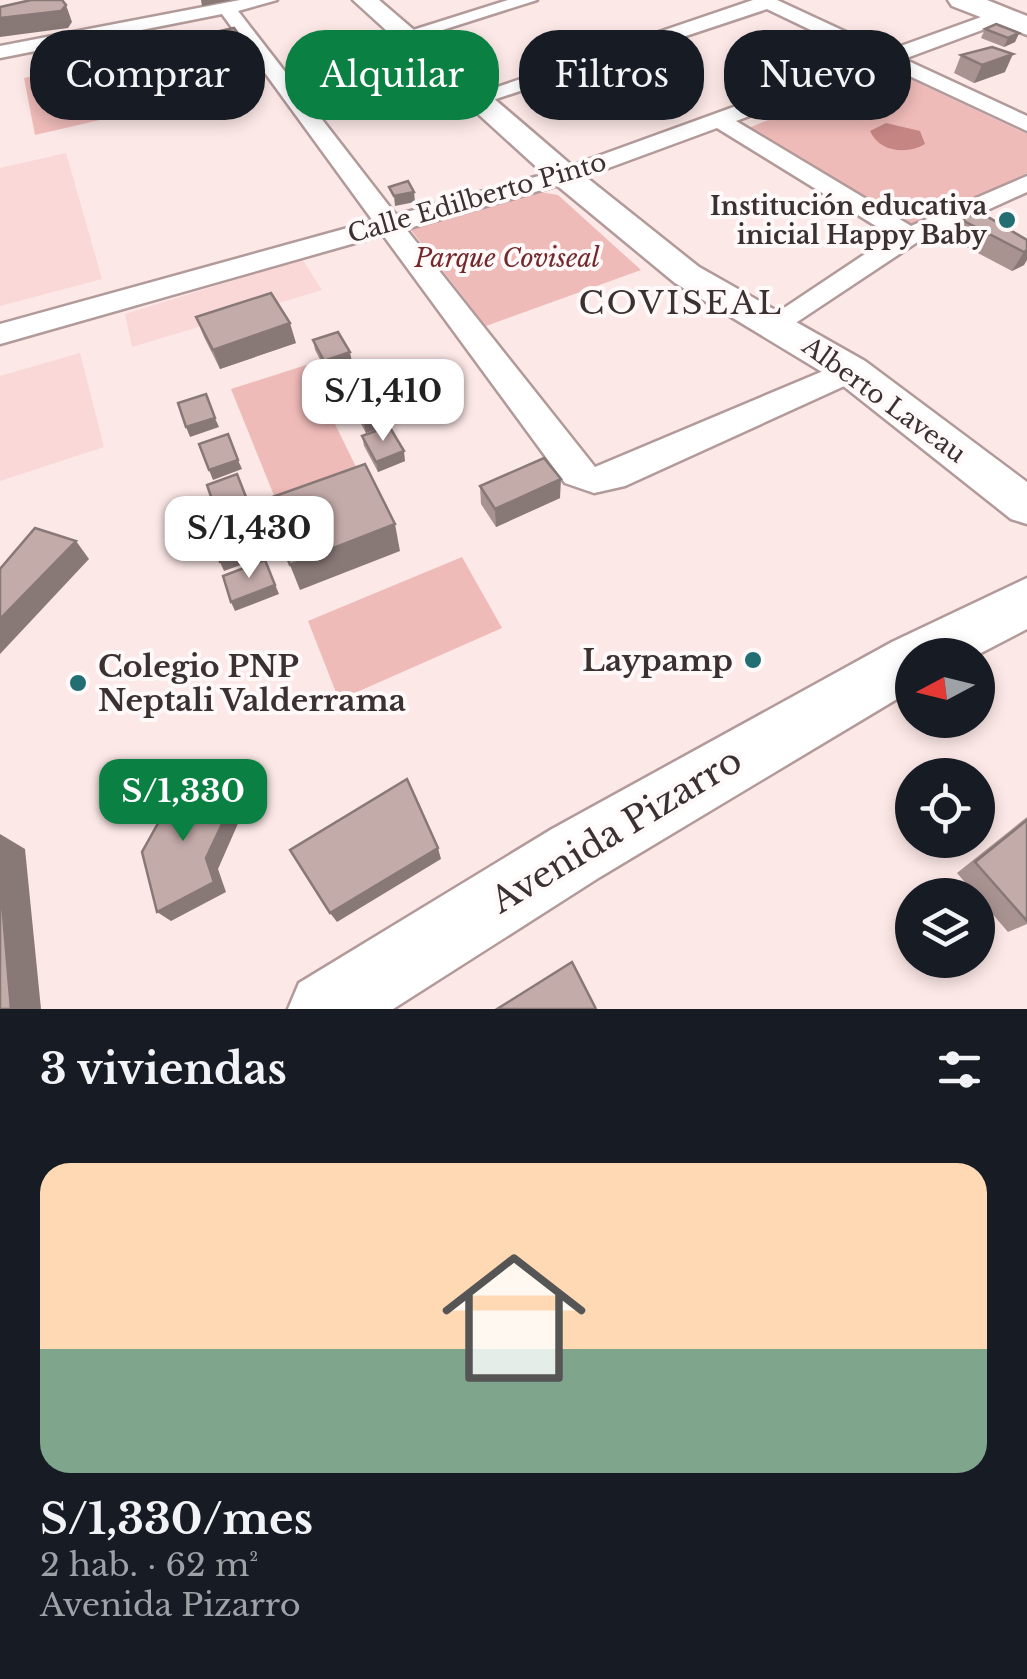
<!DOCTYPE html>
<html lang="es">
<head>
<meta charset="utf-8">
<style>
  :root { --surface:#171b24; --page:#242831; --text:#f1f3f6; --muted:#9ea1a6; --line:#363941; --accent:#0b8043 }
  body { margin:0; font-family:"Libre Baskerville",serif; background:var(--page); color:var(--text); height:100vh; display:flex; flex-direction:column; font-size:38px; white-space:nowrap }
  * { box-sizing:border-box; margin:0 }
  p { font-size:32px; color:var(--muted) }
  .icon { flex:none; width:55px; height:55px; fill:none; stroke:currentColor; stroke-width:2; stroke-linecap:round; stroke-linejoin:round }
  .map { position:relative; height:1009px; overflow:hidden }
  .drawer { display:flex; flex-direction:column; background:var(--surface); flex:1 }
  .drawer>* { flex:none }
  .guide { position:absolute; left:30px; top:30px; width:968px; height:90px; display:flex; gap:20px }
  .needle { width:65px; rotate:263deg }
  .controls { position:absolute; left:895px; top:638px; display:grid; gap:20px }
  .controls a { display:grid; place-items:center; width:100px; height:100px; border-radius:50%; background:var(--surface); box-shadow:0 5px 15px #0003; font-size:50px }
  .price { position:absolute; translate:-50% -85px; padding:0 22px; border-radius:20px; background:#fff; color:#222; font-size:32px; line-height:65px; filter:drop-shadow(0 2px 5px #0008) }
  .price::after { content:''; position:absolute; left:50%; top:60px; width:30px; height:22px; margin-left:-15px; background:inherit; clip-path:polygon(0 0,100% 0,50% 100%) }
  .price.selected { background:var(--accent); color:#fff }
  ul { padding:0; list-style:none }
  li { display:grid; align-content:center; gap:20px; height:530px; padding:0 40px }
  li+li { border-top:2px solid var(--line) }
  li span { display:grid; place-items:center; height:310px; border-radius:30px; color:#555 }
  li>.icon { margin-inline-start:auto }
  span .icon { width:180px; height:180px; fill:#fffc; stroke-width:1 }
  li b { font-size:42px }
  h2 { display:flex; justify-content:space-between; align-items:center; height:120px; padding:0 40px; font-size:42px }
  .chip { padding:0 35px; border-radius:40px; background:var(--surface); box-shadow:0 5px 15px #0003; font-size:35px; line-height:90px }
  .chip.selected { background:var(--accent); color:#fff }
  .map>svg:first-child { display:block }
  .built { fill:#fad8d7 }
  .green { fill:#efbbb9 }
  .water { fill:#c48583 }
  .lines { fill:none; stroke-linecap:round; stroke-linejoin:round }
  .minor-casing { stroke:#b19a99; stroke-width:5 }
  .tertiary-casing { stroke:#b19a99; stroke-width:5 }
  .secondary-casing { stroke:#b19a99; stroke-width:5 }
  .primary-casing { stroke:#b19a99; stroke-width:5 }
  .minor { fill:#fff; fill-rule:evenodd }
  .tertiary { fill:#fff; fill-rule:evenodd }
  .secondary { fill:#fff; fill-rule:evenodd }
  .primary { fill:#fff; fill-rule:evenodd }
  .wall { fill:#a89391 }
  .shaded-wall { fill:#887876 }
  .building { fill:#c3aba9; stroke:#887876; stroke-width:2.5 }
  .poi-dot { fill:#226e73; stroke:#fff9f9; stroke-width:4 }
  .labels { text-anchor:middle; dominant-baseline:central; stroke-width:8; stroke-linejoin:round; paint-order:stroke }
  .far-street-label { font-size:25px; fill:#3a3130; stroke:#fff9f9 }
  .far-poi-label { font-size:25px; font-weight:bold; fill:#3a3130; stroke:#fff9f9; text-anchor:end }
  .far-park-label { font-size:25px; font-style:italic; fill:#74282b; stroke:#fff9f9 }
  .poi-label { font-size:30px; font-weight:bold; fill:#3a3130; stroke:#fff9f9; text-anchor:end }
  .neighbourhood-label { font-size:32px; letter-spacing:2.5px; fill:#3a3130; stroke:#fff9f9 }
  .near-street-label { font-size:35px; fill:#3a3130; stroke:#fff9f9 }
</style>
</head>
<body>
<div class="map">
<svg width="1027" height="1009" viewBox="0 0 1027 1009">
  <rect width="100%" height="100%" fill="#fce8e7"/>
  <g class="built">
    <path d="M66,153L102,279L0,306V168Z"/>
    <path d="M302,259L322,290L132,347L125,314Z"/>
    <path d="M80,353L104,447L0,481V376Z"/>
  </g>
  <g class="green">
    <path d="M142,54L169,104L35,135L24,78Z"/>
    <path d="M891,70L1027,134V173L910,228L746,129Z"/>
    <path d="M534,191L558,195L641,270L486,326L407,225Z"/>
    <path d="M306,365L359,473L277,503L231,389Z"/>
    <path d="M462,557L502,628L339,700L308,621Z"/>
  </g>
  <path class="water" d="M886,123L920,131L925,144C907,155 879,152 870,131Z"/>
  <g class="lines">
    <defs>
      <g id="minor">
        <path d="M240,0H277L238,11L396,215L557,171L869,58L767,9L484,103H468L465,98L753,0H777L887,51L995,12H1009V20L904,59L1027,116V131L886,65L736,121L911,226L1027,176V192L919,241L779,334L769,332L765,325L769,318L892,236L717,128L573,181L406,229L595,467L840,364H862L866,371L862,378L625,486L594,493L565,483L383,235L0,344V324L373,221L222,14L0,58V46Z"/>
        <path d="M508,0H537L411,40L394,36Z"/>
      </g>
      <path id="tertiary" d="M353,0H379L576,169L699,267L865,361L1027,482V524L1011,519L837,381L675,283L554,183Z"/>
      <path id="secondary" d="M1027,578V629L977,655H912V690L600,877L393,1009H288L299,983L552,829L892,642Z"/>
      <path id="primary" d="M948,0H987L1027,16V35L952,6Z"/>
    </defs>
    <use href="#minor" class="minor-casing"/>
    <use href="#tertiary" class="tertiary-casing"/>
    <use href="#secondary" class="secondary-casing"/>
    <use href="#primary" class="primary-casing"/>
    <use href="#minor" class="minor"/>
    <use href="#tertiary" class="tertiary"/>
    <use href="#secondary" class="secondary"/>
    <use href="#primary" class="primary"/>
  </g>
  <g class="wall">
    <path d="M985,29L1019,33L1015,42L1004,47L981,38Z"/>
    <path d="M961,55L1005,72L974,83L954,73Z"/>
    <path d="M962,220L1027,240L1024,265L1012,271L953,240Z"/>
    <path d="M196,317L296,343L220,369L204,337Z"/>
    <path d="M313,340L352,362L326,371L315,350Z"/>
    <path d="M330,370L368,384L370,393L393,423L366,433L353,409L351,400L344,403L332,380Z"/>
    <path d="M362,436L405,461L378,472L364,446Z"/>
    <path d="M480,486L560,498L496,527L481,504Z"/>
    <path d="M1027,817V924L1008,932L957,873Z"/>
  </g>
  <g class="shaded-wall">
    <path d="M201,0H232L202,6Z"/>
    <path d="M66,5L72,22L68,28L0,37V18Z"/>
    <path d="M1019,33L1015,42L1004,47L1008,38Z"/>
    <path d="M240,36L242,45L215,50L212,42Z"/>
    <path d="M1013,54L1005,72L974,83L982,65Z"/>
    <path d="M335,70L337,79L315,85L313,76Z"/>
    <path d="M414,192L415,202L395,206L394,196Z"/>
    <path d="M1027,250V260L1024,265L1012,271L1024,252Z"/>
    <path d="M290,323L296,343L220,369L213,350Z"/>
    <path d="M350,352L352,362L326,371L324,361Z"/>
    <path d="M368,384L370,394L344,403L342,393Z"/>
    <path d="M440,388L441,398L409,408L408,398Z"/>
    <path d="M391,413L393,423L366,433L364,423Z"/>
    <path d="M215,418L219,427L190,437L186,427Z"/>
    <path d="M404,451L405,461L378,472L376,462Z"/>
    <path d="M238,460L242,469L213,480L209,470Z"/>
    <path d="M237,474L252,512L222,523L217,514Z"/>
    <path d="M561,479L560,498L496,527L495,509Z"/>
    <path d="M253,523L266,556L224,571L220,562Z"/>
    <path d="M395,524L400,551L300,590L290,565Z"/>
    <path d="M76,541L89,559L0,654V619Z"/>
    <path d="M265,560L279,594L235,611L231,602Z"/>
    <path d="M230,807L240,819L218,869L226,892L171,921L157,912L206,858Z"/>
    <path d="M0,834L25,849L41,1009H11L0,878Z"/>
    <path d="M438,848L441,859L337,922L330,913Z"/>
  </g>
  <g class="building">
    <path d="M31,0H62L66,5L61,11L0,18V7Z"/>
    <path d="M996,24L1019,33L1008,38L985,29Z"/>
    <path d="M234,28L240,36L212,42L206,34Z"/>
    <path d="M992,47L1013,54L982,65L961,55Z"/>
    <path d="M331,65L335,70L313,76L308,71Z"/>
    <path d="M408,181L414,192L394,196L389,187Z"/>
    <path d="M978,211L1027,240V250L1024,252L962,220Z"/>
    <path d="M271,293L290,323L213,350L196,317Z"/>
    <path d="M338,332L350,352L324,361L313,340Z"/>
    <path d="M356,362L368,384L342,393L330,370Z"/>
    <path d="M425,363L440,388L408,398L405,369Z"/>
    <path d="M377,390L391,413L364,423L351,399Z"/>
    <path d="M206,394L215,418L186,427L178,403Z"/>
    <path d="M389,426L404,451L376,462L362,436Z"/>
    <path d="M228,434L238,460L209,470L199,444Z"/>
    <path d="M544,458L561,479L495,509L480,486Z"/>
    <path d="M365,464L395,524L290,565L264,500Z"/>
    <path d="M237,474L248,502L217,514L207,485Z"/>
    <path d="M253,523L262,547L220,562L212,538Z"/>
    <path d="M35,528L76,541L0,619V569Z"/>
    <path d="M265,560L275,585L231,602L223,576Z"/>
    <path d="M185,775L230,807L206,858L214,882L157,912L142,852Z"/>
    <path d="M407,779L438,848L330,913L290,850Z"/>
    <path d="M1027,820V921L975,862Z"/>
    <path d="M0,878L11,1009H0Z"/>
    <path d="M572,962L596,1009H497Z"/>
  </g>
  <g class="poi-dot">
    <circle cx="1007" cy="220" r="10"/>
    <circle cx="753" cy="660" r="10"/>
    <circle cx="78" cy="683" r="10"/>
  </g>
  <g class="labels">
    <g class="far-street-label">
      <text transform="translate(477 198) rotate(-16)">Calle Edilberto Pinto</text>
      <text transform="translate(884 400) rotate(36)">Alberto Laveau</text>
    </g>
    <g class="far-poi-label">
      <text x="987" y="206">Institución educativa<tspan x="987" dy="29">inicial Happy Baby</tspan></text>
    </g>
    <g class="far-park-label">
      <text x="507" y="258">Parque Coviseal</text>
    </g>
    <g class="poi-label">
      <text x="733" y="660">Laypamp</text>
      <text x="98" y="666" text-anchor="start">Colegio PNP<tspan x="98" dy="34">Neptali Valderrama</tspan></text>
    </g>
    <g class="neighbourhood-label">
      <text x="681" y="303">COVISEAL</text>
    </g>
    <g class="near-street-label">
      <text transform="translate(616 830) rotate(-31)">Avenida Pizarro</text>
    </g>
  </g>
</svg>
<div class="controls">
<a><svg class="needle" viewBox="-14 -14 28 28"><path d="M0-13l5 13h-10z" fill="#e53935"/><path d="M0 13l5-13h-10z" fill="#9ea1a6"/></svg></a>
<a><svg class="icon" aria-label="locate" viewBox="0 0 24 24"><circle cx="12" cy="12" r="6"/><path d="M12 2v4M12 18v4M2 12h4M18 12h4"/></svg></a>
<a><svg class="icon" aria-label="layers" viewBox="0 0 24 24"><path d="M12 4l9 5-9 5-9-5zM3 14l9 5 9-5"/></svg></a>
</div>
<b class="price" style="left:383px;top:444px">S/1,410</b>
<b class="price" style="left:249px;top:581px">S/1,430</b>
<b class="price selected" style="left:183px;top:844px">S/1,330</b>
<div class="guide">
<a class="chip">Comprar</a>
<a class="chip selected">Alquilar</a>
<a class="chip">Filtros</a>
<a class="chip">Nuevo</a>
</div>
</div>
<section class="drawer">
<h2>3 viviendas<svg class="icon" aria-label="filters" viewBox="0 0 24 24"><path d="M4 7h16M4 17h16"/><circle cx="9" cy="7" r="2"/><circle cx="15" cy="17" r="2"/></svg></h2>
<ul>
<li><span style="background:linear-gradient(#ffd9b3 60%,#7fa58c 0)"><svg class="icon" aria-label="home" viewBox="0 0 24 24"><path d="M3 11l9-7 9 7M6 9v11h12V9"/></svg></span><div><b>S/1,330/mes</b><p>2 hab. · 62 m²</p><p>Avenida Pizarro</p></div></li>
</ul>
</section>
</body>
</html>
